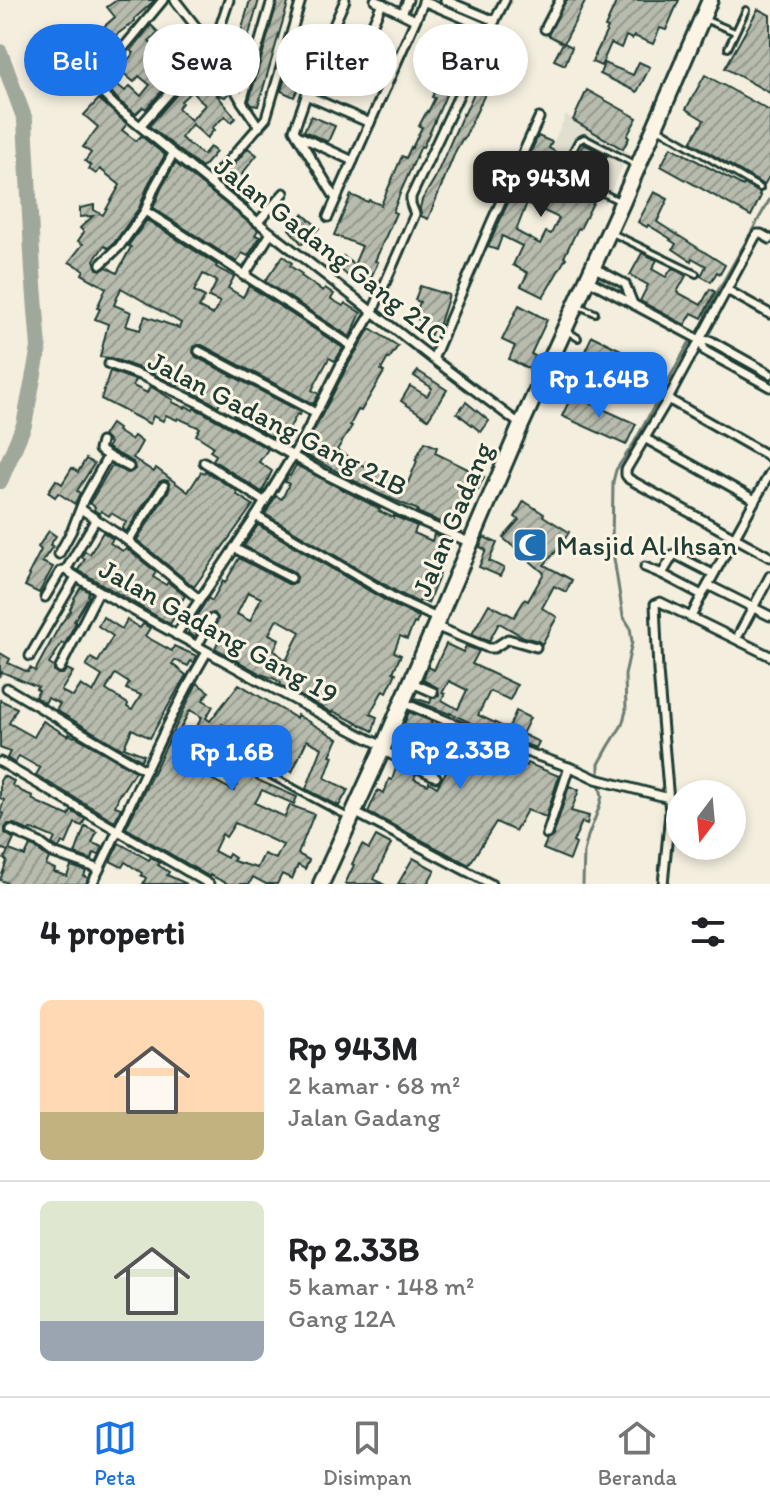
<!DOCTYPE html>
<html lang="id">
<head>
<meta charset="utf-8">
<style>
  :root { --surface:#fff; --page:#f2f2f2; --text:#202124; --muted:#757577; --line:#e0e0e0; --accent:#1a73e8 }
  body { margin:0; font-family:Itim,sans-serif; background:var(--page); color:var(--text); height:100vh; display:flex; flex-direction:column; font-size:30px; white-space:nowrap }
  * { box-sizing:border-box; margin:0 }
  p { font-size:26px; color:var(--muted) }
  .icon { flex:none; width:44px; height:44px; fill:none; stroke:currentColor; stroke-width:2; stroke-linecap:round; stroke-linejoin:round }
  .map { position:relative; height:884px; overflow:hidden }
  .drawer { display:flex; flex-direction:column; background:var(--surface); flex:1 }
  .drawer>* { flex:none }
  .hud { position:absolute; left:24px; top:24px; width:722px; height:72px; display:flex; gap:16px }
  .needle { width:52px; rotate:196deg }
  .tools { position:absolute; left:666px; top:780px; display:grid; gap:16px }
  .tools a { display:grid; place-items:center; width:80px; height:80px; border-radius:50%; background:var(--surface); box-shadow:0 4px 12px #0003; font-size:40px }
  .price { position:absolute; translate:-50% -68px; padding:0 18px; border-radius:16px; background:var(--accent); color:#fff; font-size:26px; line-height:52px; filter:drop-shadow(0 2px 4px #0008) }
  .price::after { content:''; position:absolute; left:50%; top:48px; width:24px; height:18px; margin-left:-12px; background:inherit; clip-path:polygon(0 0,100% 0,50% 100%) }
  .price.selected { background:#222; color:#fff }
  ul { padding:0; list-style:none }
  li { display:flex; align-items:center; gap:24px; height:200px; padding:0 40px }
  li+li { border-top:2px solid var(--line) }
  li span { display:grid; place-items:center; flex:none; width:224px; height:160px; border-radius:12px; color:#555 }
  li>.icon { margin-inline-start:auto }
  span .icon { width:96px; height:96px; fill:#fffc; stroke-width:1 }
  li b { font-size:34px }
  h2 { display:flex; justify-content:space-between; align-items:center; height:96px; padding:0 40px; font-size:34px }
  .chip { padding:0 28px; border-radius:36px; background:var(--surface); box-shadow:0 4px 12px #0003; font-size:28px; line-height:72px }
  .chip.selected { background:var(--accent); color:#fff }
  .dock { display:flex; justify-content:space-around; align-items:center; height:112px; border-top:2px solid var(--line); background:var(--surface); font-size:22px; color:var(--muted) }
  .dock a { display:grid; justify-items:center; gap:4px }
  .dock .selected { color:var(--accent) }
  .map>svg:first-child { display:block }
  .built { fill:#e1dfd0 }
  .lines { fill:none; stroke-linecap:round; stroke-linejoin:round }
  .stream { stroke:#6c7d72; stroke-width:3 }
  .river { stroke:#a0a89b; stroke-width:16 }
  .building { fill:url(#building-hatch); stroke:#1f3d34; stroke-width:2; fill-rule:evenodd }
  .lane-casing { stroke:#1f3d34; stroke-width:10 }
  .street-casing { stroke:#1f3d34; stroke-width:13 }
  .highway-casing { stroke:#1f3d34; stroke-width:20 }
  .lane { stroke:#fcf5e5; stroke-width:4 }
  .street { stroke:#fcf5e5; stroke-width:7 }
  .highway { stroke:#fcf5e5; stroke-width:14 }
  .labels { text-anchor:middle; dominant-baseline:central; stroke-width:6; stroke-linejoin:round; paint-order:stroke }
  .street-label { font-size:28px; fill:#1f3d34; stroke:#fcf5e5 }
  .poi-label { font-size:28px; fill:#1f3d34; stroke:#fcf5e5; text-anchor:start }
</style>
</head>
<body>
<div class="map">
<svg width="770" height="884" viewBox="0 0 770 884">
  <defs>
    <pattern id="building-hatch" width="6" height="6" patternUnits="userSpaceOnUse" patternTransform="scale(2)"><rect width="6" height="6" fill="#b8bcae"/><path d="M-1 1l2-2M0 6l6-6M5 7l2-2" fill="none" stroke="#959a8e"/></pattern>
  </defs>
  <rect width="100%" height="100%" fill="#f3eede"/>
  <filter id="ink" filterUnits="userSpaceOnUse"><feTurbulence type="fractalNoise" baseFrequency=".0125" numOctaves="2"/><feDisplacementMap in="SourceGraphic" scale="16" xChannelSelector="R" yChannelSelector="G"/><feConvolveMatrix kernelMatrix="1 2 1 2 8 2 1 2 1" color-interpolation-filters="sRGB"/></filter>
  <g filter="url(#ink)">
    <path class="built" d="M566,115L629,152L605,204L540,172Z"/>
    <g class="lines">
      <g class="stream">
        <path d="M705,314L770,199"/>
        <path d="M583,884L584,852L588,836L599,808L602,796L599,783V764L609,746L622,725L626,711L625,675L632,642L630,627L623,616L612,546L613,482L616,470L634,443L689,343"/>
        <path d="M659,884L666,804"/>
      </g>
      <path class="river" d="M0,52L25,120L33,272L39,348L24,425L0,481"/>
    </g>
    <g class="building">
      <path d="M117,0H155L134,19L135,21L131,24L108,41L100,30L115,17L107,7Z"/>
      <path d="M250,0H259L237,76H235L231,68Z"/>
      <path d="M278,0H289L258,106L252,105L249,101Z"/>
      <path d="M566,0H586L564,43L572,47L565,65L554,60L563,43L548,35Z"/>
      <path d="M617,0H679L666,30L660,28L653,44L634,36L632,39L626,36L621,48L611,43L601,66L592,62L608,28L605,27Z"/>
      <path d="M758,9L770,15V93L725,68Z"/>
      <path d="M151,25L158,32L149,42L168,57L186,36L196,45L191,51L194,53L185,65L181,62L165,81L164,83L167,86L153,101L146,109L143,107L136,114L119,101L108,88L114,82L125,91L130,86L141,96L150,85L139,76L134,82L122,72L113,82L109,78L118,65L121,68L134,53L131,51Z"/>
      <path d="M291,58L308,66L303,76L304,77L294,97L281,91Z"/>
      <path d="M451,58L460,62L434,123L423,147L421,146L401,191L393,212L396,213L375,261L378,262L368,284L347,275L335,265L343,256L354,265L362,246L334,235L351,195L368,202L369,200L381,205L402,156L406,158L411,147L412,148L422,127L419,126L427,111L428,112L435,98L432,97Z"/>
      <path d="M639,62L650,67L637,92L600,74L604,63L633,75Z"/>
      <path d="M207,69L229,93L225,97L216,94L236,118L231,122L225,116L212,128L214,130L207,138L192,124L181,138L203,155L210,147L216,152L202,168L149,126L192,77L195,80ZM192,91L205,105L191,120L178,108L182,103L181,101Z"/>
      <path d="M705,75L770,111V175L764,185L691,142L704,120L686,109Z"/>
      <path d="M480,76L491,81L464,139L463,138L456,150L428,219L421,216L420,208L422,200L435,178L463,114L464,115L474,93L472,92Z"/>
      <path d="M587,90L637,118L627,136L629,138L623,149L573,120Z"/>
      <path d="M99,99L127,124L122,130L136,141L141,136L165,155L149,183L139,208L114,243L108,248L104,246L94,260L97,269L102,270L107,267L117,273L131,247L128,246L147,220L217,265L216,267L234,277L228,288L243,297L249,286L343,348L335,361L329,358L312,390L319,394L313,404L202,345H198L194,347L193,352L196,357L301,412L299,415L297,414L289,429L292,431L284,444L234,415L238,409L221,400L218,406L179,384L178,386L147,371L111,358L100,357L108,324L95,319L100,309L97,308L106,288L82,274L84,270L69,262L83,244L78,241L84,232L80,228L93,216L80,217V208L94,205V210L103,215L120,185L100,169L96,174L89,169L91,166L85,161L91,153L83,147L98,127L84,115ZM203,274L217,281L209,297L220,302L213,315L199,308L205,297L194,291ZM121,288L181,323L179,328L145,316L140,330L126,326L131,312L114,305Z"/>
      <path d="M311,116L335,126L328,142L304,131Z"/>
      <path d="M538,136L552,142L549,148L559,154L547,178L594,201L580,229L578,228L564,257L566,258L543,297L521,286L528,273L513,265L522,246L502,236L497,250L488,247ZM527,203L559,218L551,234L546,232L540,244L516,231Z"/>
      <path d="M584,144L607,156L595,177L572,165Z"/>
      <path d="M671,147L743,186L744,184L760,193L759,195L761,196L751,216L661,166Z"/>
      <path d="M248,148L257,155L242,174L245,177L242,181L256,192L247,205L219,182Z"/>
      <path d="M175,163L258,230L255,235L260,237L248,256L242,253L237,262L153,208L161,189Z"/>
      <path d="M654,192L668,199L657,222L725,265L720,274L717,272L711,282L701,276L706,266L692,258L691,261L673,249L676,244L670,240L671,239L648,225L647,227L638,222Z"/>
      <path d="M303,214L319,228L302,244L289,229Z"/>
      <path d="M642,253L657,260L652,269L666,277L672,268L686,276L677,292L701,305L710,289L715,292L702,318L692,313L685,325L640,301L648,285L630,275Z"/>
      <path d="M283,256L292,263L290,266L302,274L301,276L323,291L325,288L334,294L331,299L343,306L345,303L361,313L350,337L266,282V280Z"/>
      <path d="M420,286L449,295L439,326L435,324L431,335L420,331L423,321L414,318L420,302L415,300Z"/>
      <path d="M519,305L547,320L531,354L535,356L529,369L509,359L515,346L502,340Z"/>
      <path d="M370,328L398,346L389,359L388,358L381,370L384,372L361,411L358,410L350,425L352,426L337,450L364,466L366,462L378,467L377,470L408,483L417,461L415,460L425,442L437,447L435,453L484,477L475,495L472,494L456,529L417,512L418,510L377,493L302,453L348,365Z"/>
      <path d="M592,336L621,350L608,375L580,361Z"/>
      <path d="M110,371L135,380L133,386L147,393L150,386L173,400L172,402L185,408L186,406L193,410L194,408L202,412L268,449L259,462L272,471L262,492L213,460L216,455L210,451L213,446L196,435L200,428L178,418L177,420L166,415L163,421L153,416L150,424L101,399Z"/>
      <path d="M418,371L447,390L428,419L401,401L410,386L427,396L432,388L414,376Z"/>
      <path d="M572,395L636,424L626,445L562,416Z"/>
      <path d="M466,402L489,421L481,432L457,413Z"/>
      <path d="M111,424L118,429L117,431L131,440L134,436L142,442L133,458L154,472L156,468L188,492L201,472L204,473L205,471L237,491L236,494L253,505L194,587L137,540L169,490L170,486L168,481L164,480L159,482L126,532L122,529L126,522L111,513L109,516L101,511L100,514L94,510L95,507L90,503L112,465L128,473L135,469L133,462L107,448L110,443L103,436Z"/>
      <path d="M86,459L94,464L77,491L80,493L75,504L58,493L55,497L48,492L56,480L62,484L72,468L78,472Z"/>
      <path d="M296,465L380,509L379,511L394,518V516L417,526L414,533L432,541L434,534L447,540L440,560L443,561L438,573L440,574L428,603L420,600L419,603L401,594L265,514L276,496L282,499L289,484L285,482L288,475L290,476Z"/>
      <path d="M524,501L544,514L543,516L569,532L560,547L544,565L572,580L566,592L554,586L542,608L557,617L542,644L538,641L524,637L499,623L489,641L472,634L489,604L514,617L525,599L528,601L544,573L503,538L519,520L515,517Z"/>
      <path d="M258,525L395,606L419,617L416,624L414,623L407,639L400,636L394,652L401,655L393,672L396,673L387,692L383,690L370,714L377,717L373,731L333,711L332,713L280,685L281,683L275,679L261,674L215,648L223,631L215,627L218,618L214,613L207,615L195,637L188,633L190,628H189L208,598L212,601L223,581L225,583L239,558L288,584H292L296,582L297,577L294,572L244,546ZM248,592L261,598L250,621L237,614ZM277,619L300,632L286,661L274,650L279,639L269,634Z"/>
      <path d="M49,531L56,536L50,545L53,546L42,562L53,567L39,593L25,586L30,576L28,575L41,550L38,547Z"/>
      <path d="M103,532L113,539L110,543L123,551L126,548L156,572L153,577L166,585L168,582L185,596L175,611L177,613L170,624L78,570L85,559L81,557L85,551L90,554Z"/>
      <path d="M484,537L497,543L489,561L504,568L500,576L479,567L486,550L480,547Z"/>
      <path d="M81,587L89,592L88,595L89,596L74,621L76,622L65,644L62,643L49,664L54,667V671L58,674H63L67,669L73,672L61,691L73,697L81,685L93,693L102,676L86,666L91,658L98,662L113,636L98,626L103,617L122,629L127,620L140,628L143,624L150,628L145,636L172,651L174,646L197,656L194,663L191,661L188,666L175,660L172,664L186,675L150,738L132,729L124,747L144,755L141,760L56,710L60,704L48,698L45,703L35,697L39,691L36,689L38,687L2,672L0,675V653L10,659L8,663L28,672L30,668L35,671L60,625L71,610L70,609L75,599L74,598ZM115,674L129,683L126,689L141,695L132,710L127,707L128,704L106,690Z"/>
      <path d="M446,644L463,652L466,646L479,651L472,664L517,685L510,700L490,691L478,715L508,729L516,711L530,718L522,734L539,742L536,748L490,732L450,713V714L414,700L415,698L430,703L432,698L439,695L438,688L423,680L428,667L434,670ZM449,681L467,690L458,709L442,700L445,694L442,693Z"/>
      <path d="M197,683L209,692L203,700L213,706L206,718L210,721L239,684L296,718L297,715L338,739L330,755L333,756L325,778L348,790L339,806L306,789L322,748L307,740L292,772L282,765L279,769L268,763L273,753L222,724L214,737L217,739L198,772L234,791L244,772L260,781L297,797L294,804L262,790L255,803L285,817L290,805L314,814L298,854L309,860L305,869L298,865L292,879L282,874L277,884H266L253,877L249,884H228L210,875V877L126,828ZM190,710L202,717L187,744L176,737ZM235,823L283,845L276,859L264,854L257,868L233,861L235,858L229,854L227,858L214,851L222,834L226,837Z"/>
      <path d="M0,700L17,708L9,723L34,737L43,721L68,736L69,734L74,737L75,736L135,771L121,793H120L115,806L121,808L115,821L36,775L40,768L19,756L15,763L7,758L10,752L0,748Z"/>
      <path d="M409,712L431,721V724L448,732L449,729L466,736L479,744L478,745L526,766L527,763L559,776L546,817L527,810L515,831L496,822L469,865L368,812L378,790L384,793L389,779L392,780L397,765L416,774L414,779L428,785L429,782L437,787L446,772L434,764L433,766L424,761L423,763L394,748Z"/>
      <path d="M3,776L14,781L12,785L23,792L33,796L32,799L39,803L69,816L71,811L85,819L82,826L75,823L66,844L62,842L59,848L52,844L55,838L38,831L37,832L30,829L29,831L14,824H8L5,828V833L14,839L9,850L25,856L30,846L34,847L49,858L46,865L55,869L54,872L67,876L71,866L86,871L84,876L88,878L86,884H10L0,880L7,861L4,859L8,851L0,848V823L4,814L0,813L4,800L0,798V781Z"/>
      <path d="M569,786L579,790L571,811L589,816L587,824L582,822L573,842L576,844L570,860L543,849L547,840L553,836Z"/>
      <path d="M85,826L97,832L92,843L103,847L99,855L94,853L92,860L75,854Z"/>
      <path d="M376,836L391,844L374,879L383,884H345L354,865L352,864L362,845L369,849Z"/>
      <path d="M119,843L149,860L151,857L160,863L158,865L169,872L167,875L187,884H143L146,878L141,875L142,873L125,862L122,867L110,861Z"/>
      <path d="M413,858L435,870L427,884H398Z"/>
    </g>
    <g class="lines">
      <defs>
        <g id="lane">
          <path d="M704,19L735,32"/>
          <path d="M728,48L746,10"/>
          <path d="M658,128L760,188"/>
          <path d="M619,201L567,175L564,172V167L578,141L584,138L636,165"/>
          <path d="M612,233L696,274"/>
          <path d="M579,306L595,313"/>
          <path d="M567,331L578,338"/>
          <path d="M225,767L237,761L251,765L348,817"/>
        </g>
        <g id="street">
          <path d="M229,0L216,39L211,46L242,102"/>
          <path d="M345,0L320,57L386,87"/>
          <path d="M375,0L415,20"/>
          <path d="M445,0L495,21"/>
          <path d="M423,1L489,29L491,28L505,0"/>
          <path d="M402,13L408,0"/>
          <path d="M545,29L560,0"/>
          <path d="M84,52L105,96L115,106L271,233L433,359L521,425"/>
          <path d="M320,57L294,130L336,199"/>
          <path d="M352,71L382,3"/>
          <path d="M99,81L111,63L163,0"/>
          <path d="M306,95L370,123"/>
          <path d="M140,126L211,46L175,0"/>
          <path d="M259,127L242,102L272,0"/>
          <path d="M297,135L353,161"/>
          <path d="M210,182L266,118L301,0"/>
          <path d="M145,211C215,254 283,301 352,346"/>
          <path d="M328,217L424,1"/>
          <path d="M258,222L284,193"/>
          <path d="M770,239L761,234H757L755,237L668,399L626,470V475L629,479L770,557"/>
          <path d="M101,264L119,247L145,211L155,186L173,154"/>
          <path d="M593,267L625,284L633,304"/>
          <path d="M244,276L271,233"/>
          <path d="M588,280L700,340L711,341L770,374"/>
          <path d="M727,290L770,314"/>
          <path d="M700,340L705,351L770,387"/>
          <path d="M199,351L316,413"/>
          <path d="M433,359L492,221L539,118"/>
          <path d="M109,364L145,377L205,406L323,473L414,518L471,543"/>
          <path d="M668,399L770,457"/>
          <path d="M646,439L755,500"/>
          <path d="M108,456L129,467"/>
          <path d="M204,462L265,502"/>
          <path d="M81,509L128,541L199,599"/>
          <path d="M256,516L398,600L439,619"/>
          <path d="M128,541L164,486"/>
          <path d="M234,548L291,578"/>
          <path d="M59,554L72,530L84,499L108,456L99,450L101,442"/>
          <path d="M645,567L662,574L702,595L708,585L770,616"/>
          <path d="M66,570C107,597 151,621 194,644C256,679 319,715 383,746"/>
          <path d="M662,574L674,554L713,574"/>
          <path d="M708,585L770,473"/>
          <path d="M45,597L60,572L63,570H66L96,519"/>
          <path d="M693,613L702,595"/>
          <path d="M435,626L488,648H494L508,639L536,647"/>
          <path d="M739,634L770,576"/>
          <path d="M176,635L256,516L304,437L342,362L373,311L415,214L411,204V197L476,59"/>
          <path d="M197,646L212,619"/>
          <path d="M30,656L76,577"/>
          <path d="M60,668L99,591"/>
          <path d="M410,682L433,692"/>
          <path d="M7,688L145,770"/>
          <path d="M402,702L490,739L577,770L596,779L669,798"/>
          <path d="M382,750L436,777"/>
          <path d="M0,762L209,884"/>
          <path d="M354,812L491,884"/>
          <path d="M11,830L40,843L53,853L99,869"/>
          <path d="M547,834L569,767"/>
          <path d="M92,884C130,807 163,727 207,652"/>
          <path d="M663,884L670,813L658,671L655,604L660,602L770,656"/>
        </g>
        <path id="highway" d="M321,884L382,750L521,425L622,203L710,0"/>
      </defs>
      <use href="#lane" class="lane-casing"/>
      <use href="#street" class="street-casing"/>
      <use href="#highway" class="highway-casing"/>
      <use href="#lane" class="lane"/>
      <use href="#street" class="street"/>
      <use href="#highway" class="highway"/>
    </g>
  </g>
  <defs>
    <symbol id="mosque-square" viewBox="-11 -11 22 22"><rect x="-9" y="-9" width="18" height="18" rx="4" fill="#1f6fb2" stroke="#fcf5e5"/><path d="M3.5-4.9A6 6 0 1 0 3.5 4.9A5 5 0 1 1 3.5-4.9Z" fill="#fff"/></symbol>
  </defs>
  <g fill-rule="evenodd">
    <use href="#mosque-square" x="510" y="525" width="40" height="40"/>
  </g>
  <g class="labels">
    <g class="street-label">
      <text transform="translate(331 250) rotate(38)">Jalan Gadang Gang 21C</text>
      <text transform="translate(278 423) rotate(27)">Jalan Gadang Gang 21B</text>
      <text transform="translate(452 519) rotate(-67)">Jalan Gadang</text>
      <text transform="translate(219 631) rotate(29)">Jalan Gadang Gang 19</text>
    </g>
    <g class="poi-label">
      <text x="556" y="545">Masjid Al Ihsan</text>
    </g>
  </g>
</svg>
<div class="tools">
<a><svg class="needle" viewBox="-14 -14 28 28"><path d="M0-13l5 13h-10z" fill="#e53935"/><path d="M0 13l5-13h-10z" fill="#757577"/></svg></a>
</div>
<b class="price selected" style="left:541px;top:219px">Rp 943M</b>
<b class="price" style="left:599px;top:420px">Rp 1.64B</b>
<b class="price" style="left:460px;top:791px">Rp 2.33B</b>
<b class="price" style="left:232px;top:793px">Rp 1.6B</b>
<div class="hud">
<a class="chip selected">Beli</a>
<a class="chip">Sewa</a>
<a class="chip">Filter</a>
<a class="chip">Baru</a>
</div>
</div>
<section class="drawer">
<h2>4 properti<svg class="icon" aria-label="filters" viewBox="0 0 24 24"><path d="M4 7h16M4 17h16"/><circle cx="9" cy="7" r="2"/><circle cx="15" cy="17" r="2"/></svg></h2>
<ul>
<li><span style="background:linear-gradient(#ffd9b3 70%,#c2b280 0)"><svg class="icon" aria-label="home" viewBox="0 0 24 24"><path d="M3 11l9-7 9 7M6 9v11h12V9"/></svg></span><div><b>Rp 943M</b><p>2 kamar · 68 m²</p><p>Jalan Gadang</p></div></li>
<li><span style="background:linear-gradient(#dfe7d0 75%,#9aa5b1 0)"><svg class="icon" aria-label="home" viewBox="0 0 24 24"><path d="M3 11l9-7 9 7M6 9v11h12V9"/></svg></span><div><b>Rp 2.33B</b><p>5 kamar · 148 m²</p><p>Gang 12A</p></div></li>
</ul>
</section>
<nav class="dock">
<a class="selected"><svg class="icon" aria-label="map" viewBox="0 0 24 24"><path d="M3 6l6-2 6 2 6-2v14l-6 2-6-2-6 2zM9 4v14M15 6v14"/></svg>Peta</a>
<a><svg class="icon" aria-label="saved" viewBox="0 0 24 24"><path d="M7 4h10v16l-5-4-5 4z"/></svg>Disimpan</a>
<a><svg class="icon" aria-label="home" viewBox="0 0 24 24"><path d="M3 11l9-7 9 7M6 9v11h12V9"/></svg>Beranda</a>
</nav>
</body>
</html>
